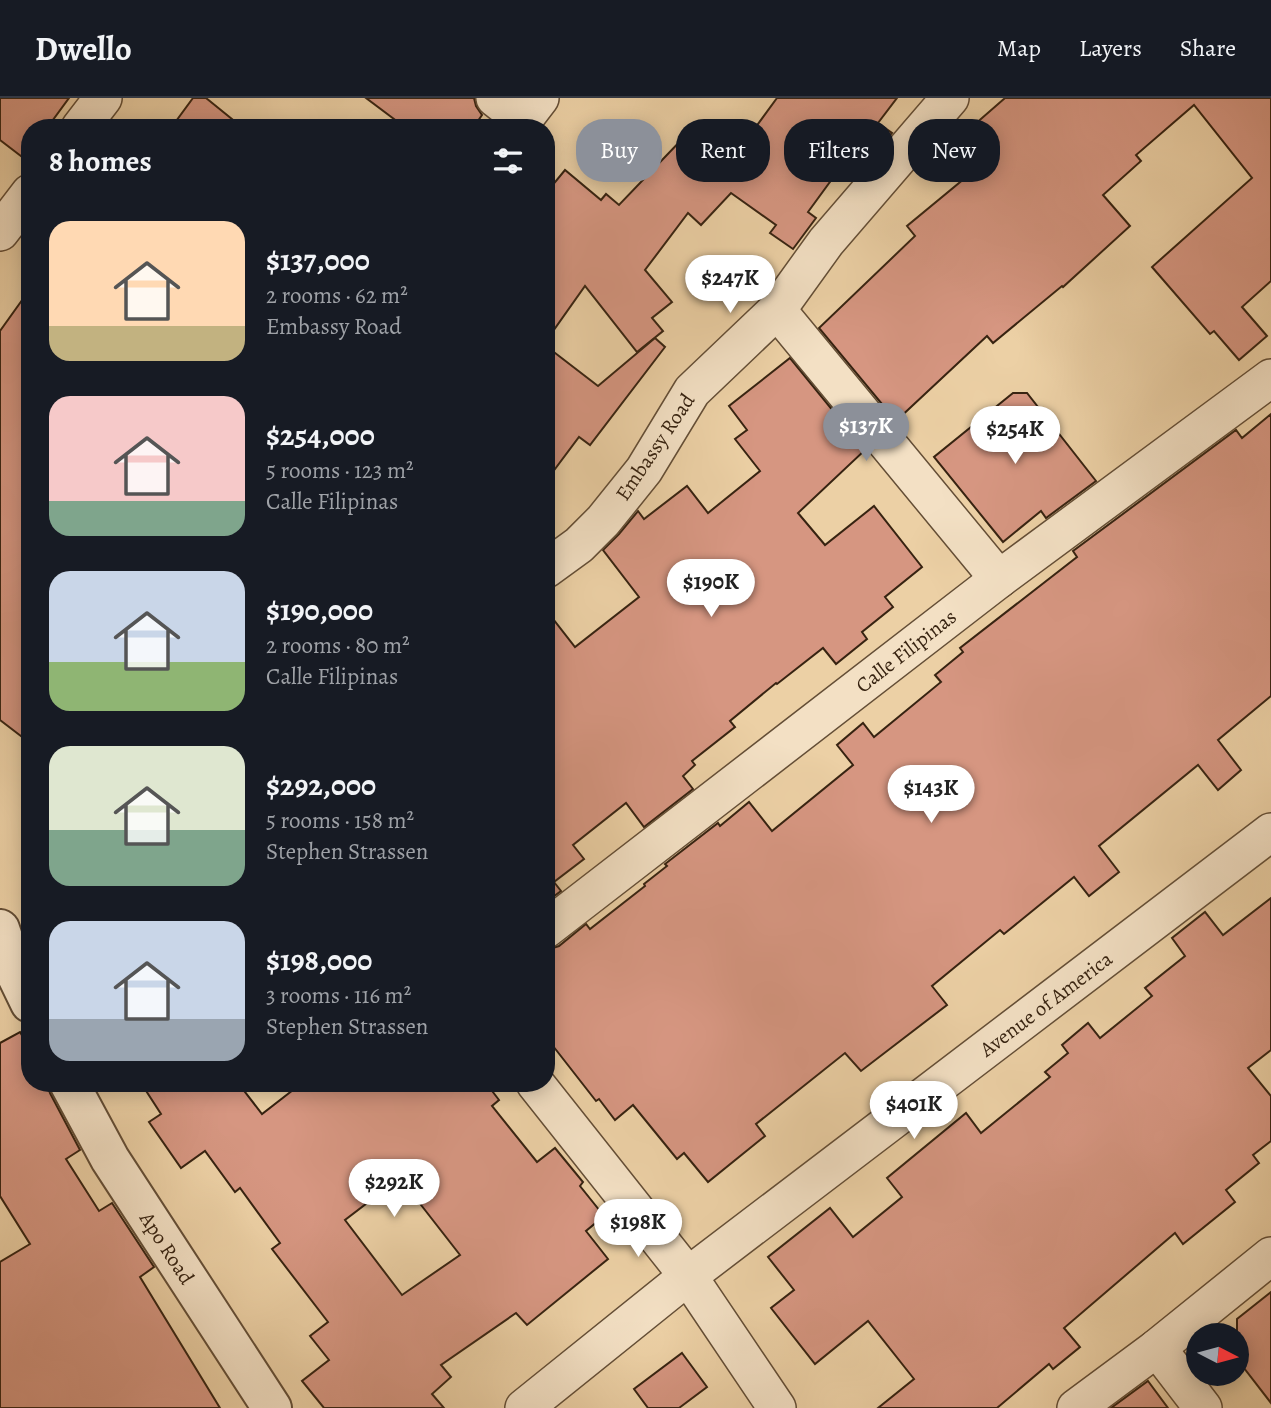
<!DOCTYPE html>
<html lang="en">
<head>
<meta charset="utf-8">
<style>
  :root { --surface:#171b24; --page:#20242c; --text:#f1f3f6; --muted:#9ea1a6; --line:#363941; --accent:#8c9099 }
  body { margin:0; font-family:Alegreya,serif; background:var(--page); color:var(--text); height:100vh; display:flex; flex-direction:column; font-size:26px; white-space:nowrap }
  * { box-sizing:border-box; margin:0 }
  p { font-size:23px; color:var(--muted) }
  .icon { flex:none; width:38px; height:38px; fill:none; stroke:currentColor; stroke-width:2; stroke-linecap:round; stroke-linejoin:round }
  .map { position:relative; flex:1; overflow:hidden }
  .panel { position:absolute; left:21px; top:21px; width:534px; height:973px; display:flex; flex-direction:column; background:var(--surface); border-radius:28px; box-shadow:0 4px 18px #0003 }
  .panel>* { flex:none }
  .banner { position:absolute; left:576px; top:21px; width:590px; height:63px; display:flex; gap:14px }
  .needle { width:46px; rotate:96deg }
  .buttons { position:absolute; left:1186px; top:1225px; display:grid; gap:14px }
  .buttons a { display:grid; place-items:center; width:63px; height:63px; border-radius:50%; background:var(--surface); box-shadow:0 4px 18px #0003; font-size:35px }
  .price { position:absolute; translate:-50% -60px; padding:0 16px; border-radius:24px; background:#fff; color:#222; font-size:23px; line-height:46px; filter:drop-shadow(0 2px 4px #0008) }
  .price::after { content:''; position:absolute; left:50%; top:42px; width:21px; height:16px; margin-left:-10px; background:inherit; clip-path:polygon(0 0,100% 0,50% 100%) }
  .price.selected { background:var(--accent); color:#fff }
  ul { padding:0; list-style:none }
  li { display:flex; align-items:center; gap:21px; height:175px; padding:0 28px }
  li span { display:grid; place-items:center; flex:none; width:196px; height:140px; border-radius:21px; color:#555 }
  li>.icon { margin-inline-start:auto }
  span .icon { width:84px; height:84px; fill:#fffc; stroke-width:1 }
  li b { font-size:30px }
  h2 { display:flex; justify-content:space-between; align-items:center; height:84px; padding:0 28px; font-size:30px }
  .chip { padding:0 24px; border-radius:28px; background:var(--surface); box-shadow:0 4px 18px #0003; font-size:24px; line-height:63px }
  .chip.selected { background:var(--accent); color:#fff }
  header { display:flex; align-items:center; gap:42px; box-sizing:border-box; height:98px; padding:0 35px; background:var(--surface); border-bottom:2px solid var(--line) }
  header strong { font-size:33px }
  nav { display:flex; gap:38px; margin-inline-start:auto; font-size:24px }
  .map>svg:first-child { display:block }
  .building { fill:#d69681; stroke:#372311; stroke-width:2; fill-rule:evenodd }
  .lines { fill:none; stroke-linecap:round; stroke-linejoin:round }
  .minor-casing { stroke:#644e36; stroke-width:40 }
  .tertiary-casing { stroke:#644e36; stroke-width:42 }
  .minor { stroke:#f3e0c4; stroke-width:37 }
  .tertiary { stroke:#f3e0c4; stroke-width:38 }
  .labels { text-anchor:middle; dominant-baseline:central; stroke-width:5; stroke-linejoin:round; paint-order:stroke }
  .street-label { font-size:21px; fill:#372311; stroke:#f3e0c4 }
</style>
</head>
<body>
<header>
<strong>Dwello</strong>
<nav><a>Map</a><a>Layers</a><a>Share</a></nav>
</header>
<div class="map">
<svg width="1271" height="1310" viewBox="0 0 1271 1310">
  <rect width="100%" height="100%" fill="#ecd0a5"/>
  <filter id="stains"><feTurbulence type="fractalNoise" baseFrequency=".00286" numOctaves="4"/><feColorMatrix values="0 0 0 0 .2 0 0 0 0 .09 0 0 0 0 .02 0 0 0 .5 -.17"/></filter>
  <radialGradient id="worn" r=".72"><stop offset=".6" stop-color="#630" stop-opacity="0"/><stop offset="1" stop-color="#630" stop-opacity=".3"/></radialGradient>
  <g class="building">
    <path d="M0,0H69L47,30H30V65L0,42Z"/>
    <path d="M193,0H206L243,30H171Z"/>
    <path d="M366,0H474L476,8L482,17L473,30H406Z"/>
    <path d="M777,0H897L878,25L892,35L872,58L857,47L808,114L816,120L793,151L770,135L776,127L731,95L701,127L688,115L645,172L672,204L652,220L663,233L637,254L585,188L546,243V95L565,72L601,102L606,96L619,107L688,35L716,63L726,49L736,56Z"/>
    <path d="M1005,0H1271V183L1242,209L1267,238L1239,262L1214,233L1210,236L1152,169L1252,80L1194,7L1136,57L1141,63L1103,97L1130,128L1063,189L1062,188L993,245L987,238L896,323L819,230L915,138L907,128L965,80L963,77L968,73L953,57L980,33L974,27Z"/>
    <path d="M30,191V645L0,622V233Z"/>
    <path d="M655,240L665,249L590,347L579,339L546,383V248L598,288Z"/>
    <path d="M790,260L865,352L798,415L825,447L874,408L922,469L885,499L893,509L862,534L867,541L836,566L823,550L777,586L776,585L730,623L735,629L692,663L695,667L683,678L693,691L644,729L626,705L573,747L584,761L554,784L561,793L546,804V512L575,549L639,499L603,452L619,436L638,413L644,421L687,388L708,415L760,373L735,341L747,332L729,308Z"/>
    <path d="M1013,295H1027L1096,383L1046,420L1041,413L1003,444L934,359Z"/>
    <path d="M1271,316V598L1218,642L1241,672L1218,692L1198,667L1099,748L1119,774L1089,798L1074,779L1004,836L1000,832L932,888L947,907L861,973L845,955L756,1026L765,1038L708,1084L684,1055L677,1061L633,1007L615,1022L599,1001L596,1003L546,939V852L559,848L586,826L590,831L645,788L644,786L667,768L665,766L718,725L720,728L749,704L772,733L853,667L837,647L863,625L874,639L941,584L935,577L963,554L960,550L1077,459L1073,453L1236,332L1242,340Z"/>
    <path d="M1271,800V952L1248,970L1271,998V1043L1253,1057L1259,1065L1226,1092L1235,1104L1183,1146L1175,1135L1064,1230L1080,1249L1053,1271L1049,1266L997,1310H878L914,1281L868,1223L815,1266L771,1210L794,1192L768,1159L830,1110L853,1139L902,1099L887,1080L966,1015L981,1035L1050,979L1045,974L1068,955L1062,947L1088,925L1100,940L1152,898L1145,890L1185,858L1172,840L1205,814L1223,837Z"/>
    <path d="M20,934L30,951V985H47L50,995L80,1052L66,1061L99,1113L112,1105L154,1169L140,1179L220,1310H0V1164L30,1146L0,1098V945Z"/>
    <path d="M141,985H238L262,1016L302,985H486L499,1002L492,1008L537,1064L555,1050L583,1084L580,1088L604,1118L586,1133L608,1161L527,1227L516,1215L441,1267L451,1279L432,1296L444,1310H324L302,1283L329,1262L310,1238L328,1224L272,1151L280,1145L240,1090L235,1094L205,1053L181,1070L149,1024L161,1016ZM400,1080L460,1157L402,1197L345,1122Z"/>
    <path d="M1271,1194V1305L1237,1261V1221Z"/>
    <path d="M682,1255L707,1289L679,1310H648L634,1291Z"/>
    <path d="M1148,1283L1168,1310H1111Z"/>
  </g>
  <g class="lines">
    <defs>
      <g id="minor">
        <path d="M495,0L523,22"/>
        <path d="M80,30L103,0"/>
        <path d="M517,30L540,0"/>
        <path d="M0,134L30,95"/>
        <path d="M777,212L999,481"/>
        <path d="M546,471L579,447L603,423L644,372L692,293L777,212L826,144L950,0"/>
        <path d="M546,831L999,481L1271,280"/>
        <path d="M535,985L688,1178L777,1310"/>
        <path d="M1157,1250L1203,1310"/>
        <path d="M524,1310L688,1178L1271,734"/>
        <path d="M1076,1310L1157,1250L1271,1158"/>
      </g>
      <g id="tertiary">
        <path d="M0,831L14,872L30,905"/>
        <path d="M69,985L110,1061L272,1310"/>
      </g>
    </defs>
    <use href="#minor" class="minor-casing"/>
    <use href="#tertiary" class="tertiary-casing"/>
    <use href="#minor" class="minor"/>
    <use href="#tertiary" class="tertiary"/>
  </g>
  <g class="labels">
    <g class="street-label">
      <text transform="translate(655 349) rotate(-56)">Embassy Road</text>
      <text transform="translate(906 553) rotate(-38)">Calle Filipinas</text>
      <text transform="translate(1046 906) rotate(-37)">Avenue of America</text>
      <text transform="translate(167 1150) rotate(57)">Apo Road</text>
    </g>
  </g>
  <rect width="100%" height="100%" filter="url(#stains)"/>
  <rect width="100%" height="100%" fill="url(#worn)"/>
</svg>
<div class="buttons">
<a><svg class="needle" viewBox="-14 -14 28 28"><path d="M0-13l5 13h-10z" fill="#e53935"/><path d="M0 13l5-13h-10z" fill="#9ea1a6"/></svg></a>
</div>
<b class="price" style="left:730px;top:217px">$247K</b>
<b class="price selected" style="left:866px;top:365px">$137K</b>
<b class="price" style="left:1015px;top:368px">$254K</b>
<b class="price" style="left:711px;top:521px">$190K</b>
<b class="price" style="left:931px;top:727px">$143K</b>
<b class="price" style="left:914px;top:1043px">$401K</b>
<b class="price" style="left:394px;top:1121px">$292K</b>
<b class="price" style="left:638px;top:1161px">$198K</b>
<div class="banner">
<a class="chip selected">Buy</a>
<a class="chip">Rent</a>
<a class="chip">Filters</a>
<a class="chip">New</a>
</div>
<section class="panel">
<h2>8 homes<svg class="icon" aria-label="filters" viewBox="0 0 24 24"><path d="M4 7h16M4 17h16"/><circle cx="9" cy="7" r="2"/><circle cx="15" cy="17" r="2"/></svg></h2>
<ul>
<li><span style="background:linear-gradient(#ffd9b3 75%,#c2b280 0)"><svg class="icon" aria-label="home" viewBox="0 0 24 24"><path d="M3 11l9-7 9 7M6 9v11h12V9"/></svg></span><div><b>$137,000</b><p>2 rooms · 62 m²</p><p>Embassy Road</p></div></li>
<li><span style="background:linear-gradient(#f6c9c9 75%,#7fa58c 0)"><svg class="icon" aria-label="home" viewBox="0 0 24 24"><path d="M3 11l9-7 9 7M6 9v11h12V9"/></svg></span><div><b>$254,000</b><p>5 rooms · 123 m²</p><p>Calle Filipinas</p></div></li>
<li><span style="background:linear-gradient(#c9d6e8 65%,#8fb573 0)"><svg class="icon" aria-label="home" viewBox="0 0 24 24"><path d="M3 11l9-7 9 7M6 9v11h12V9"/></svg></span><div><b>$190,000</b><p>2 rooms · 80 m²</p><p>Calle Filipinas</p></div></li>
<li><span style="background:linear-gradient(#dfe7d0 60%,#7fa58c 0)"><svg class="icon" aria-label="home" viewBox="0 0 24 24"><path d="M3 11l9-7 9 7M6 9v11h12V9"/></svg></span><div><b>$292,000</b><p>5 rooms · 158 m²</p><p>Stephen Strassen</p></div></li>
<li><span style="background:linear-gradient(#c9d6e8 70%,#9aa5b1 0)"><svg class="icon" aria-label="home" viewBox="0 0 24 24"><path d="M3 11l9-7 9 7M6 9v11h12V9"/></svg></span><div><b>$198,000</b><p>3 rooms · 116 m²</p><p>Stephen Strassen</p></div></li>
</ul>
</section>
</div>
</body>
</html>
